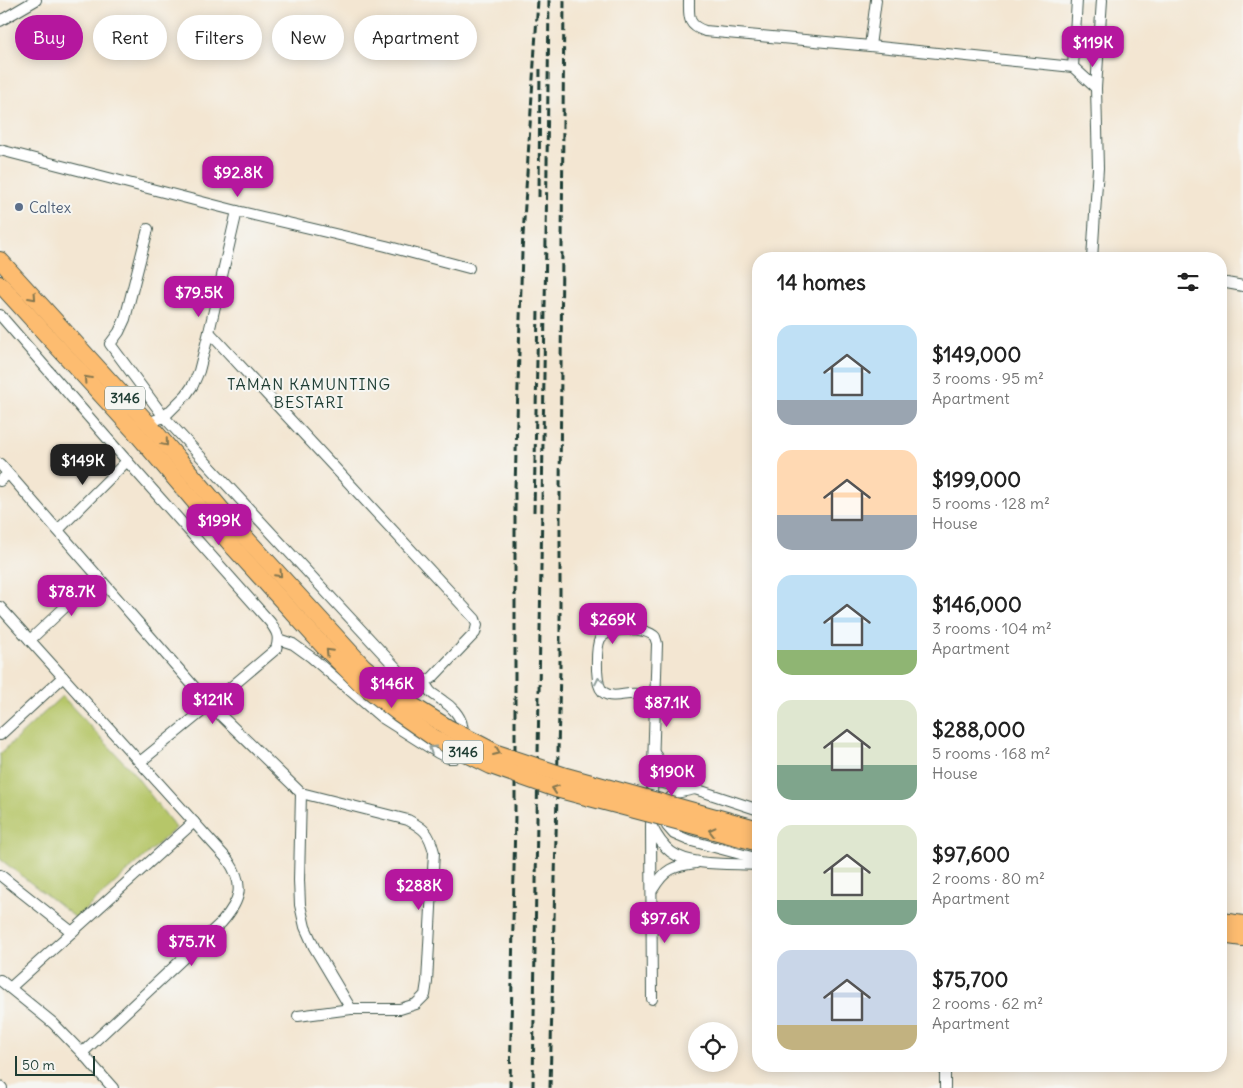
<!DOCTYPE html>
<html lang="en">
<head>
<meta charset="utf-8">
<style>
  :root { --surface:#fff; --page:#f2f2f2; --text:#222; --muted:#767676; --accent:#b5179e }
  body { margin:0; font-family:Delius,sans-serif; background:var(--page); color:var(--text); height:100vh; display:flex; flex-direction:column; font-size:19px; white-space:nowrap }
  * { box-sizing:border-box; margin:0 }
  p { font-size:16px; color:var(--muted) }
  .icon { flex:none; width:28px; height:28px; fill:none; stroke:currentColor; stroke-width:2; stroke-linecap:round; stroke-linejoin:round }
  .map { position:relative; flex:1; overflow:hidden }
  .side { position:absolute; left:752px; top:252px; width:475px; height:820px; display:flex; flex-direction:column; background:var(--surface); border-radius:20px; box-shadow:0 2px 12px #0003 }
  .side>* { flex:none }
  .guide { position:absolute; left:15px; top:15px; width:475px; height:45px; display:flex; gap:10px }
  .fabs { position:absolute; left:688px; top:1022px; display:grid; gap:10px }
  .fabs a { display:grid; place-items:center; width:50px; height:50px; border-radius:50%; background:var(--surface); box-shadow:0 2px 12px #0003; font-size:25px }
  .scale { position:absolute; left:15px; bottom:12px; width:80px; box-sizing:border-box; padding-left:5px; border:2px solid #1f3d34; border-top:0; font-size:14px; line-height:18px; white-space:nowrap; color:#1f3d34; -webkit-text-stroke:4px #f6f6f2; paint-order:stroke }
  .price { position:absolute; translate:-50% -42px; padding:0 11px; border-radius:10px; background:var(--accent); color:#fff; font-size:16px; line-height:32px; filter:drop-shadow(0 1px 2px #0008) }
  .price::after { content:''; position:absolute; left:50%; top:30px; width:15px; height:11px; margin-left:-8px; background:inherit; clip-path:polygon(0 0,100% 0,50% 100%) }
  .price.on { background:#222; color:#fff }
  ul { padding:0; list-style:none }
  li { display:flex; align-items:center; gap:15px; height:125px; padding:0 25px }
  li span { display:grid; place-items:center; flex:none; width:140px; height:100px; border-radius:15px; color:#555 }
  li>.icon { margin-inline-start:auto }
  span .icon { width:60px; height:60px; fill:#fffc; stroke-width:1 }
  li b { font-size:21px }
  h2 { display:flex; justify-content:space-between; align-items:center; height:60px; padding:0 25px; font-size:21px }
  .tag { padding:0 18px; border-radius:22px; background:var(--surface); box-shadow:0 2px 12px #0003; font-size:18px; line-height:45px }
  .tag.on { background:var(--accent); color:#fff }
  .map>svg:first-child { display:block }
  .green { fill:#b6c669; stroke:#6a824e }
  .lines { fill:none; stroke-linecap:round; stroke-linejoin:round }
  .street-casing { stroke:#3f564c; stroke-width:12 }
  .primary-casing { stroke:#3f564c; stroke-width:18 }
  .street { stroke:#fff; stroke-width:10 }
  .primary { stroke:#fdbc70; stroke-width:16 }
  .rail { stroke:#1f3d34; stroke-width:3; stroke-dasharray:8 4; stroke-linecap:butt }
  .primary-bridge-casing { stroke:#3f564c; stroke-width:18; stroke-linecap:butt }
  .primary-bridge { stroke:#fdbc70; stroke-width:16 }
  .oneway { stroke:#83764f }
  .oneway2 { stroke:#8f9e9a }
  .service-dot { fill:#5c6f8a; stroke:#f6f6f2; stroke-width:2 }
  .labels { text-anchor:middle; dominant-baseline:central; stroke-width:4; stroke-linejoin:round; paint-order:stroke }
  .shield { fill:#f6f6f2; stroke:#60746d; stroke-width:1 }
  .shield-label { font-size:14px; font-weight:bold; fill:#1f3d34 }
  .service-label { font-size:15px; fill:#4e5e75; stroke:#f6f6f2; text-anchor:start }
  .neighbourhood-label { font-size:16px; letter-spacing:1px; fill:#1f3d34; stroke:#f6f6f2 }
</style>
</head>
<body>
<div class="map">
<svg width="1243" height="1088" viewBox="0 0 1243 1088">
  <rect width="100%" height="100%" fill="#f6f6f2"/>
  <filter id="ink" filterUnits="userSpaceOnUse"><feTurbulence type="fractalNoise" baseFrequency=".02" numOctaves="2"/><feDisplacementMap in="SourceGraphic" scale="10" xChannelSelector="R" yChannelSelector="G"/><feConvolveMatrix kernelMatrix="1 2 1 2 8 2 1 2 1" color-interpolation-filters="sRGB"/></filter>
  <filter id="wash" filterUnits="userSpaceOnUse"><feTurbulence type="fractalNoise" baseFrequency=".0096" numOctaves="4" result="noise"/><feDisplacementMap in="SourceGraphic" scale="20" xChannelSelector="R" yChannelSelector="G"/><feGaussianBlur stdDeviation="1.12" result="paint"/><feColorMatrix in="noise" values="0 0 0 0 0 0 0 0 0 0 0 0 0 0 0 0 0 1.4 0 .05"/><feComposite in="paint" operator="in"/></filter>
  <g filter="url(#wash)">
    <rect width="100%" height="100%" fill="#f3e6d2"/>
    <path class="green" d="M62,696L132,771L176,828L76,918L0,859V754Z"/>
  </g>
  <g filter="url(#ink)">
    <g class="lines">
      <defs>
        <g id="street">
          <path d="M689,0C689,17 687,25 705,31L870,46L1073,67L1096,88"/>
          <path d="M0,21L36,0"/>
          <path d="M870,46L876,0"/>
          <path d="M1073,67L1077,0"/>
          <path d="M0,150L237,211L386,246L469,268"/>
          <path d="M148,229L125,319L119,332L110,344L164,417L401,673C412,681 419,685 432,678L475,633L477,625L475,619L209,332"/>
          <path d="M1092,259L1098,168L1096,88L1102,0"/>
          <path d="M1221,282L1243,286"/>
          <path d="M0,315L127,461L270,622C277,632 280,636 276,649L210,705L140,762"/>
          <path d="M147,422L153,421L164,417L186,395L193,385L199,371L209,332L237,211"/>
          <path d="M0,464L210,705L301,793L299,880L300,905L305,927L314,947L351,1009"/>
          <path d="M0,481L8,474"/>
          <path d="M58,530L127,461"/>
          <path d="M0,607L228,860C245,885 241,900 222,922L82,1053"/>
          <path d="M278,639L293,644L311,657L381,717L438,753L448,758H454C459,754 460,747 461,740C462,735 464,730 462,725C460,715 451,706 443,701C433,693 430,695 425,682"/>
          <path d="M30,640L98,576"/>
          <path d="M0,735L63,677"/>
          <path d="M654,753L670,775L688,784"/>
          <path d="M653,781L695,789L759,810"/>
          <path d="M695,789L676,793L670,798L665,814L667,826L674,834L688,840L759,859"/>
          <path d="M652,827C657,837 662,845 671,852C691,867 734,863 759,865"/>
          <path d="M0,875L72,932"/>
          <path d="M653,889C665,869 673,866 696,863"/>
          <path d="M0,980L53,1023L82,1053L113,1088"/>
          <path d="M10,988L194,822"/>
          <path d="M652,999L651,827L657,644C657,643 655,637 655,637C646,626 607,627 600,639C596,647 597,661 597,670C598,677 597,686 603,692C613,700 626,692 637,694C643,696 649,699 655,702"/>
          <path d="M298,1016L351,1009H400L416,1004L425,995L427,982L434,852C429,833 425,829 408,820L301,793"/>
          <path d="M0,1086L2,1088"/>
          <path d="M945,1088V1066"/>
        </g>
        <g id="primary">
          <path d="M0,260L147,422L246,538"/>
          <path d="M0,284L136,433L234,548"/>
          <path d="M1221,921L1243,924"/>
          <path d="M1221,935L1243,938"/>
        </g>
      </defs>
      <use href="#street" class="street-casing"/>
      <use href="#primary" class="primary-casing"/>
      <use href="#street" class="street"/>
      <use href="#primary" class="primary"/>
      <g class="rail">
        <path d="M539,197L540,65"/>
        <path d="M534,512L538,310"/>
        <path d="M510,1088L515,815V487L522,252L538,0"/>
        <path d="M533,1088C538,725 545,363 549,0"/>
        <path d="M550,1088L560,669V492L564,0"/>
      </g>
      <defs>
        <g id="primary-bridge">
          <path d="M246,538L363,666L407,702L447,727L497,753L566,776L759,829"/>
          <path d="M234,548L325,648L361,684L398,713L434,738L491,766L556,789L759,843"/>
        </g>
      </defs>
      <use href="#primary-bridge" class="primary-bridge-casing"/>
      <use href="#primary-bridge" class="primary-bridge"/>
    </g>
    <defs><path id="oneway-chevron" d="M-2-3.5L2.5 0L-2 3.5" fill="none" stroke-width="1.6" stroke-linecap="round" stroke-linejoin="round" transform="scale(1.25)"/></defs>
    <g class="oneway">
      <use href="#oneway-chevron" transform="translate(33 297) rotate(48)"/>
      <use href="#oneway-chevron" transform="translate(87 379) rotate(-132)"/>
      <use href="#oneway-chevron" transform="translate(165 443) rotate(50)"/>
      <use href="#oneway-chevron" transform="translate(279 574) rotate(47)"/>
      <use href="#oneway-chevron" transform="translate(329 652) rotate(-135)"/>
      <use href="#oneway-chevron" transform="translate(497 752) rotate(23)"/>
      <use href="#oneway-chevron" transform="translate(555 789) rotate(-162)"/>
      <use href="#oneway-chevron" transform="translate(712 831) rotate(-166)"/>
    </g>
    <g class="oneway2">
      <use href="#oneway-chevron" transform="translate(599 681) rotate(-102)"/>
      <use href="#oneway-chevron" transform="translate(432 749) rotate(-148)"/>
    </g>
  </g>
  <circle class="service-dot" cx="19" cy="207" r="5"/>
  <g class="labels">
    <g class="shield">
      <rect x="105" y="386.5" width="40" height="23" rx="4"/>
      <rect x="443" y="740.5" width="40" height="23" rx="4"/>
    </g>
    <g class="shield-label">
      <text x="125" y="398">3146</text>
      <text x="463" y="752">3146</text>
    </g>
    <g class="service-label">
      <text x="29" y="207">Caltex</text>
    </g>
    <g class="neighbourhood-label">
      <text x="309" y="384">TAMAN KAMUNTING<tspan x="309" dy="18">BESTARI</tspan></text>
    </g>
  </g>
</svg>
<div class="fabs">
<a><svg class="icon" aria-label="locate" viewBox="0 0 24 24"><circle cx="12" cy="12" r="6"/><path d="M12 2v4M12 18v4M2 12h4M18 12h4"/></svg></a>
</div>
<div class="scale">50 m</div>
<b class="price" style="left:1093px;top:68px">$119K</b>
<b class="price" style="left:238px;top:198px">$92.8K</b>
<b class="price" style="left:199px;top:318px">$79.5K</b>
<b class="price on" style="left:83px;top:486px">$149K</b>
<b class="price" style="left:219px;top:546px">$199K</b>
<b class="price" style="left:72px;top:617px">$78.7K</b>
<b class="price" style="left:613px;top:645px">$269K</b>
<b class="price" style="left:392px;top:709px">$146K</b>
<b class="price" style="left:213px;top:725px">$121K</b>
<b class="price" style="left:667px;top:728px">$87.1K</b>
<b class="price" style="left:672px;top:797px">$190K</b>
<b class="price" style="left:419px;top:911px">$288K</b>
<b class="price" style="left:665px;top:944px">$97.6K</b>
<b class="price" style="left:192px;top:967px">$75.7K</b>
<div class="guide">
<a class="tag on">Buy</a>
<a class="tag">Rent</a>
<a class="tag">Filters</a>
<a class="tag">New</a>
<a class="tag">Apartment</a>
</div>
<section class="side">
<h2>14 homes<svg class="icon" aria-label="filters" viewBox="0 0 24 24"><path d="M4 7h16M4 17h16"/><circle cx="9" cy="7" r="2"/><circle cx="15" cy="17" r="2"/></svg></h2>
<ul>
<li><span style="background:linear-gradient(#bfe0f5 75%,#9aa5b1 0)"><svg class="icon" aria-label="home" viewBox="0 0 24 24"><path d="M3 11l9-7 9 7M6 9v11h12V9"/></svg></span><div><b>$149,000</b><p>3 rooms · 95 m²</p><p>Apartment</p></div></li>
<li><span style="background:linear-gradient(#ffd9b3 65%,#9aa5b1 0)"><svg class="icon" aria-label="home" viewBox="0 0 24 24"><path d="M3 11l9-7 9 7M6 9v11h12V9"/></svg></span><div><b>$199,000</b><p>5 rooms · 128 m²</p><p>House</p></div></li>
<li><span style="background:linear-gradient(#bfe0f5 75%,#8fb573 0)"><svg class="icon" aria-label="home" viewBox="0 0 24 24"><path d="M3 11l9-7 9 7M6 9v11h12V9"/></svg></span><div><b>$146,000</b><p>3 rooms · 104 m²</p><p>Apartment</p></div></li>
<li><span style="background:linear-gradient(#dfe7d0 65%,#7fa58c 0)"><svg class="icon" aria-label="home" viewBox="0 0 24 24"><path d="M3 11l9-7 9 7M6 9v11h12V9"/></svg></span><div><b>$288,000</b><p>5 rooms · 168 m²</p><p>House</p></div></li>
<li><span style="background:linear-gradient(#dfe7d0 75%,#7fa58c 0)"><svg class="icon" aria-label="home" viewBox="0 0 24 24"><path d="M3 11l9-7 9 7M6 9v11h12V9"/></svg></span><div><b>$97,600</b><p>2 rooms · 80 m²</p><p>Apartment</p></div></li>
<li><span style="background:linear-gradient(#c9d6e8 75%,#c2b280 0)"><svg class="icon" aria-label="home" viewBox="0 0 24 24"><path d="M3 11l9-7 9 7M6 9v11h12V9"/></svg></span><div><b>$75,700</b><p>2 rooms · 62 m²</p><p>Apartment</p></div></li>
</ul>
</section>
</div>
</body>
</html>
